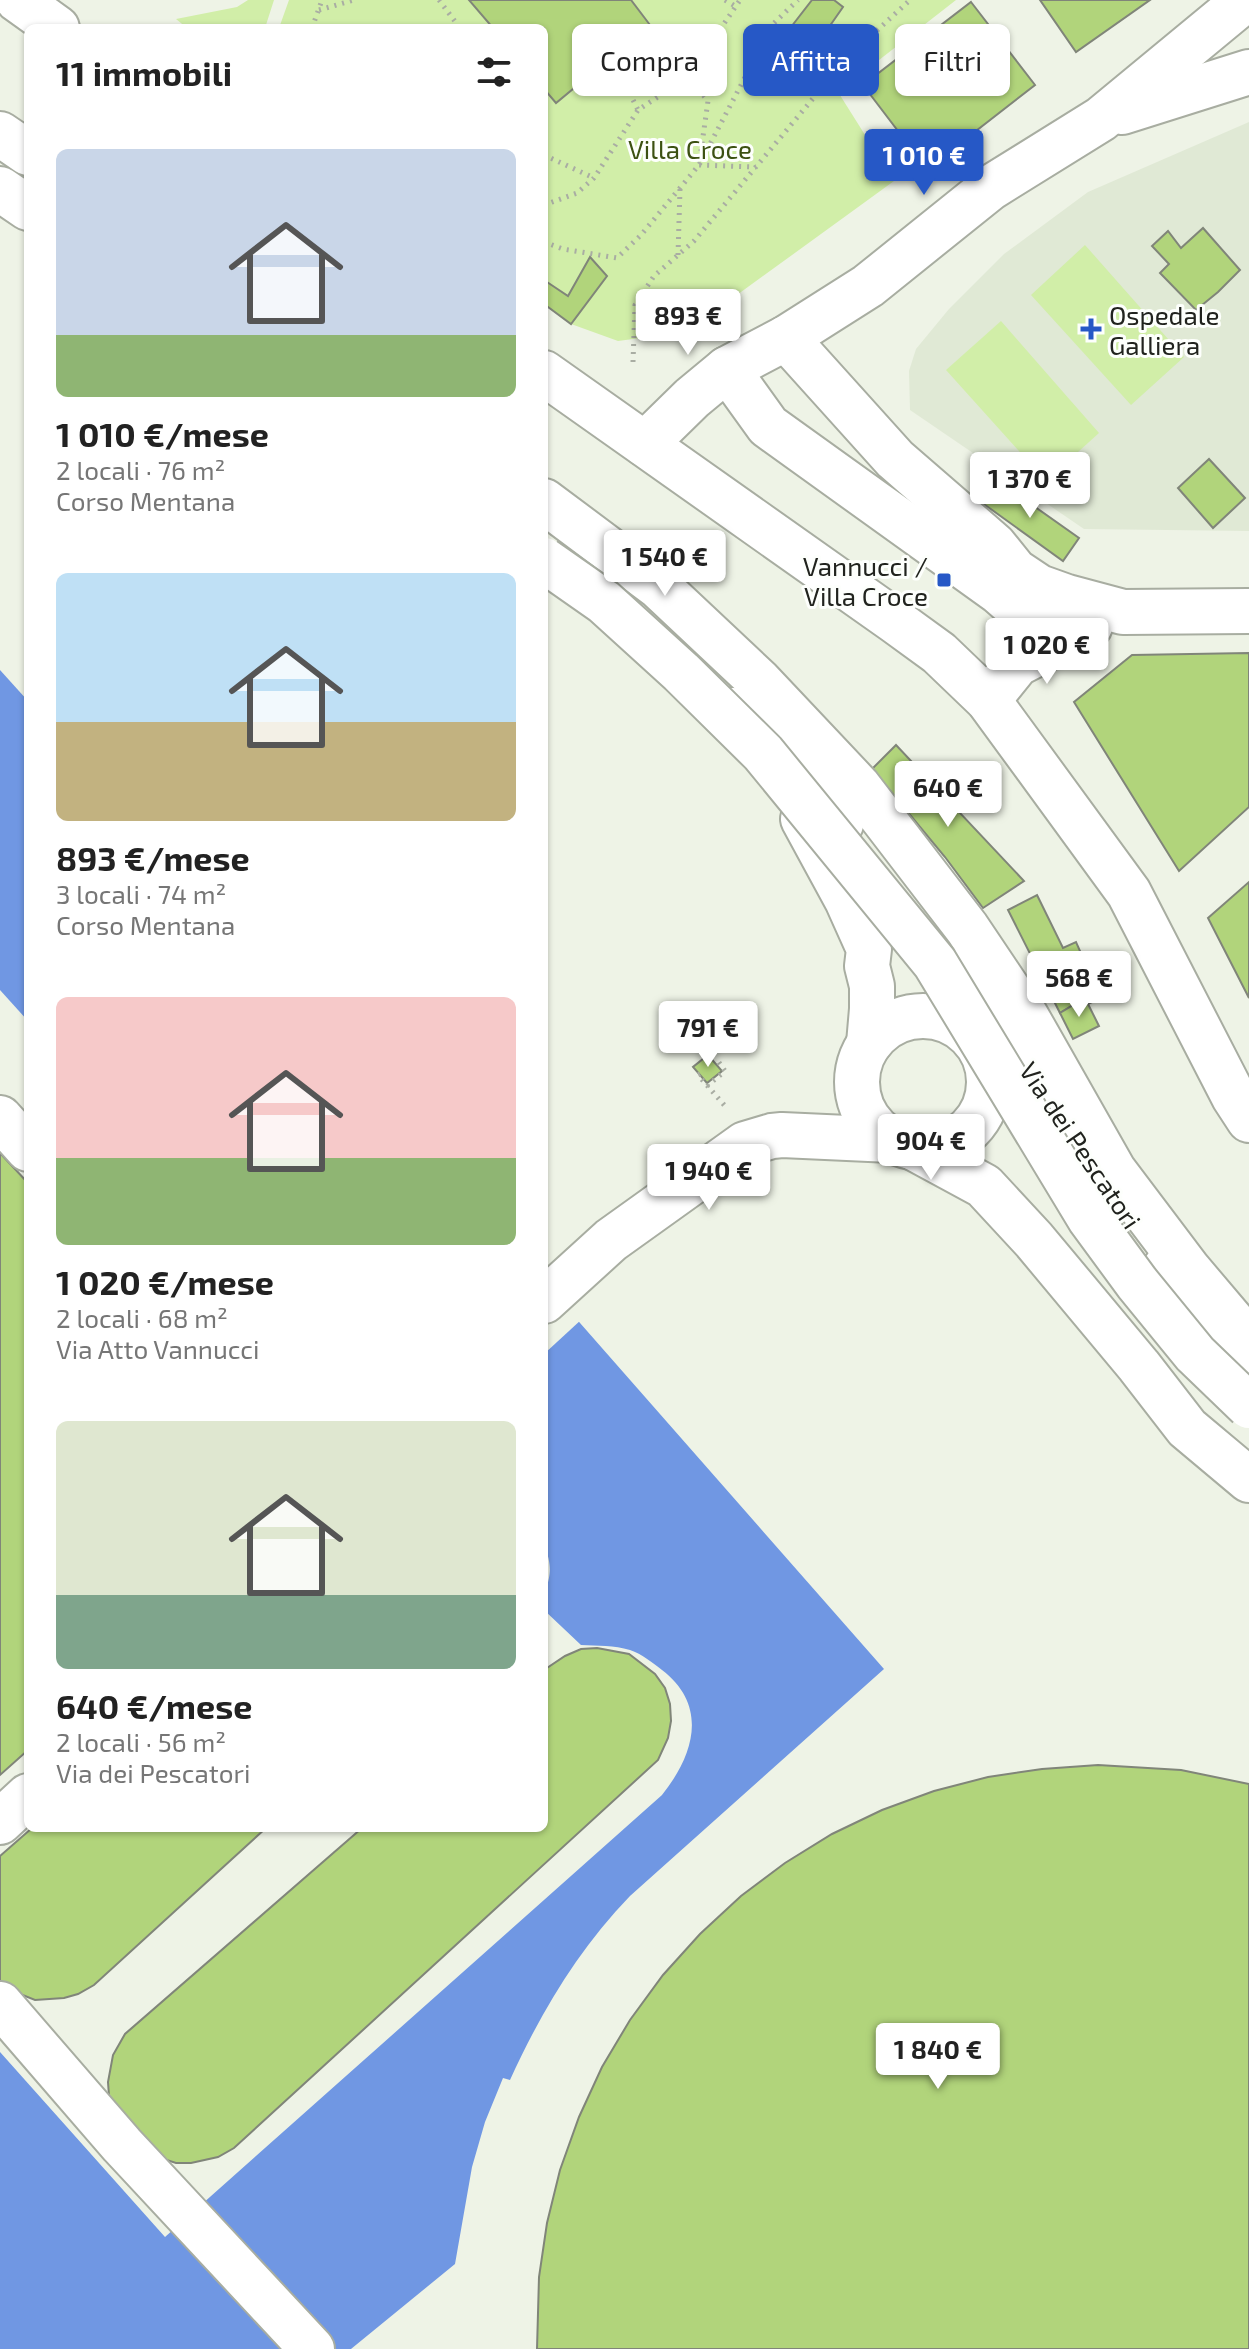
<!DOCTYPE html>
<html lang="it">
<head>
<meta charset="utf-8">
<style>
  :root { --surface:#fff; --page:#f2f2f2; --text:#222; --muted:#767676; --accent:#2658c6 }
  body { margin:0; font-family:"Exo 2",sans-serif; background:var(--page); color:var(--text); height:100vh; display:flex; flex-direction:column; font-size:30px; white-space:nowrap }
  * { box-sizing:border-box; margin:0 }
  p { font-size:26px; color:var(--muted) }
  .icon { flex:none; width:44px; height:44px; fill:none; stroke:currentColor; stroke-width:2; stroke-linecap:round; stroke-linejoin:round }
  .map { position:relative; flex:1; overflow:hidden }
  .panel { position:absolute; left:24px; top:24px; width:524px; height:1808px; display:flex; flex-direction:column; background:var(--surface); border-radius:12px; box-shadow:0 2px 6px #0004 }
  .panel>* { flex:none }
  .top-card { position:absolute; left:572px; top:24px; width:556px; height:72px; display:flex; gap:16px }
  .price { position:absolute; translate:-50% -68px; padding:0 18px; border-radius:8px; background:#fff; color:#222; font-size:26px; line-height:52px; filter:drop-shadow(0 2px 4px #0008) }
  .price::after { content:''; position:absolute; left:50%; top:48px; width:24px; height:18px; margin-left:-12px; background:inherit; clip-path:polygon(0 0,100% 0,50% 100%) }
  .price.current { background:var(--accent); color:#fff }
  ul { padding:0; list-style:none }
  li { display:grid; align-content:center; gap:16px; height:424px; padding:0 32px }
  li span { display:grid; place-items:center; height:248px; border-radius:12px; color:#555 }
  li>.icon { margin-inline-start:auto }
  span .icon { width:144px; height:144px; fill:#fffc; stroke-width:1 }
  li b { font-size:34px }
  h2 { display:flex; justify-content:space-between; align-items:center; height:96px; padding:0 32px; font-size:34px }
  .tag { padding:0 28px; border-radius:12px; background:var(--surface); box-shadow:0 2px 6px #0004; font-size:28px; line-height:72px }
  .tag.current { background:var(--accent); color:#fff }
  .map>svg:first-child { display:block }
  .built { fill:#e0e9d5 }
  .green { fill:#d1eea8 }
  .water { fill:#7097e3 }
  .pier { fill:#eef3e6 }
  .building { fill:#b1d47b; stroke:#808579; stroke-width:2 }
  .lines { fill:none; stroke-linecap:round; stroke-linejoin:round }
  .minor-casing { stroke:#a8ada1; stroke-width:48 }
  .major-casing { stroke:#a8ada1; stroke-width:48 }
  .highway-casing { stroke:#a8ada1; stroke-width:48 }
  .path { stroke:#a9ada3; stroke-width:5; stroke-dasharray:2 6; stroke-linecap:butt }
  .minor { stroke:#fff; stroke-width:44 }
  .major { stroke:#fff; stroke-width:44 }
  .highway { stroke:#fff; stroke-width:44 }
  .highway-bridge-casing { stroke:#a8ada1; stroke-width:48; stroke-linecap:butt }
  .highway-bridge { stroke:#fff; stroke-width:44 }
  .poi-dot { fill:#2658c6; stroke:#fdfffc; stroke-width:3 }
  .labels { text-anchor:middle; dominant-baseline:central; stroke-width:6; stroke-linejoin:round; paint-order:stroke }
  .park-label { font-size:26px; fill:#3c5112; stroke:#fdfffc }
  .poi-label { font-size:26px; fill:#21231e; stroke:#fdfffc; text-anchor:start }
  .street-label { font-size:26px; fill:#21231e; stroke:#fdfffc }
</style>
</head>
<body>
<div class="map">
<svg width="1249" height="2349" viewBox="0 0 1249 2349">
  <rect width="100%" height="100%" fill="#eef3e6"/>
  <path class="built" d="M1249,122V531L1084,529L910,410L909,371L916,349L949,309L1004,254L1088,192Z"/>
  <g class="green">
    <path d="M248,0H274L265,28H187L176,19L237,7Z"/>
    <path d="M289,0H956L838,92L894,181L686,332L618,341L571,324L544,304V28H279Z"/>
    <path d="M1085,245L1184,357L1131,405L1031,295Z"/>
    <path d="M1001,321L1099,433L1046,481L946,370Z"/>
  </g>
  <g class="water">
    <path d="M0,670L28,701V1021L0,990Z"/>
    <path d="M544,1282L884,1669L630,1896C578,1950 541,2012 510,2080L503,2078L485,2122L472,2167L455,2264L351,2349H0V2052L165,2237L662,1795C694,1755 709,1706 662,1670C653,1663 642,1654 630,1650C614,1645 598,1646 581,1645L544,1610C544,1580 557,1578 544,1544Z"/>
  </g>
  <path class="pier" d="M544,1278L582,1319L544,1354Z"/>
  <g class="building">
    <path d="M469,0H631L650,25L556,103L544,89V28H493Z"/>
    <path d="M812,0H834L843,7L799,70L774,49Z"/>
    <path d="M1040,0H1150L1076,52Z"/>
    <path d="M971,2L1035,85L927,169L863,85Z"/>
    <path d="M1203,228L1240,270L1218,292L1196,310L1160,273L1169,264L1152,246L1168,231L1181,248Z"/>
    <path d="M590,257L607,276L571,324L544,304V280L568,296Z"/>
    <path d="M1209,459L1245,498L1213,528L1178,488Z"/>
    <path d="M997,480L1079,538L1063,561L981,502Z"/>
    <path d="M1249,653V807L1179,871L1074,702L1132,655Z"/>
    <path d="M896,745L1024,881L983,908L945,857L872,769Z"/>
    <path d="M1249,882V998L1208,918Z"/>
    <path d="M1037,895L1063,948L1076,942L1101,998L1088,1004L1085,998L1060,1013L1008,910Z"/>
    <path d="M1085,998L1099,1026L1073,1039L1060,1013Z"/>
    <path d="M708,1055L722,1071L707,1083L693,1067Z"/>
    <path d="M0,1153L28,1183V1750L0,1775Z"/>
    <path d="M597,1648L629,1654L655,1674L665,1688L670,1704L671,1721L668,1738L658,1760L234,2148L218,2157L191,2163H176L151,2155L112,2109L109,2096L108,2082L113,2055L125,2034L362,1828H544V1670L565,1656L581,1649Z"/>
    <path d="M1098,1765L1181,1770L1249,1784V2349H537L539,2277L547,2223L560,2170L579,2117L602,2067L630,2020L663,1975L700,1934L741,1896L785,1863L832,1834L882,1810L934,1791L988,1777L1042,1769Z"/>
    <path d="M32,1828H266L94,1985L78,1994L64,1998L35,2000L0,1986V1856Z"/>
  </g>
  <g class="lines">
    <defs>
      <g id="minor">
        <path d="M1122,112L1249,72"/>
        <path d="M786,338L895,459L994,545L1015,571L1039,587L1067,597L1123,612L1249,611"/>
        <path d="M727,369L768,426L999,592L1023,613L1074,633"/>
        <path d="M645,444L692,398L727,369L786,338L868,286L990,188L1101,119L1245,0"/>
        <path d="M988,700L1017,664L1090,626"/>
        <path d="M733,710L761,715L776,728L841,824"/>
        <path d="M803,819L847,900L869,949L867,966L872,986V1009L869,1044"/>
        <path d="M946,970L998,1018L1051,1106L1091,1163"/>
        <circle cx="923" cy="1082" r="66"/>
        <path d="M0,1118L28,1149"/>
        <path d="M912,1147L984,1186L1034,1240L1139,1366L1187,1428L1249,1480"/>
        <path d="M1165,1268L1212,1334L1249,1366"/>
        <path d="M544,1301L611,1240L745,1144L772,1136L782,1135L891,1140"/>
        <path d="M0,1822L28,1796"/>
        <path d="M0,2004L122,2145L312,2349"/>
      </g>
      <g id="major">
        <path d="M18,0L57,28"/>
        <path d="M544,373L895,621L939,653L988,700L1129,893L1234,1097L1249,1120"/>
      </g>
      <g id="highway">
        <path d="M0,134L28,153"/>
        <path d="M0,189L28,208"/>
        <path d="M544,501L659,587L759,681L858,786L967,928L1026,1016L1114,1171L1188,1269L1249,1341"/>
      </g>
    </defs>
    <use href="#minor" class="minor-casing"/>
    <use href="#major" class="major-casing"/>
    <use href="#highway" class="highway-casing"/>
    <g class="path">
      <path d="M439,0L460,28"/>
      <path d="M725,0L735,6"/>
      <path d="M319,10L354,0"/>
      <path d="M312,28L322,0"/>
      <path d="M612,57L638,110"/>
      <path d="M688,77L708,101L699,165L756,167"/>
      <path d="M544,155L594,178"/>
      <path d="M544,205L577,193L594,178L638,110L688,77L740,0"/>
      <path d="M544,242L563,249L617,258L641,235L699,165L773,24L798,0"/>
      <path d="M678,255L680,189"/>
      <path d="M633,362L635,305L654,276L694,241L846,59L910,0"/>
      <path d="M700,1074L698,1075L725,1106"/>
      <path d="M707,1086L725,1071L718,1061"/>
    </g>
    <use href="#minor" class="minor"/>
    <use href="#major" class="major"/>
    <use href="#highway" class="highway"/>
    <defs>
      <path id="highway-bridge" d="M544,560L604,602L681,672L763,753L935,963L1090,1219L1137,1283L1195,1354L1249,1406"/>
    </defs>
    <use href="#highway-bridge" class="highway-bridge-casing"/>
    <use href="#highway-bridge" class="highway-bridge"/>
  </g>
  <g class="poi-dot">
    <path d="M1087 317h8v8h8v8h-8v8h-8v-8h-8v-8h8z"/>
    <rect x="936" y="572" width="16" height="16" rx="4"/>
  </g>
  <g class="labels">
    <g class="park-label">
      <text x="690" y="148">Villa Croce</text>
    </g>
    <g class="poi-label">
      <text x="1109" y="314">Ospedale<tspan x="1109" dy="30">Galliera</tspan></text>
      <text x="928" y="565" text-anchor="end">Vannucci /<tspan x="928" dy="30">Villa Croce</tspan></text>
    </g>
    <g class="street-label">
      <text transform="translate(1081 1145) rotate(56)">Via dei Pescatori</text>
    </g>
  </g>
</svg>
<b class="price current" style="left:924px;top:197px">1 010 €</b>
<b class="price" style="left:688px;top:357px">893 €</b>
<b class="price" style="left:1030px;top:520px">1 370 €</b>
<b class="price" style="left:665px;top:598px">1 540 €</b>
<b class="price" style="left:1047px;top:686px">1 020 €</b>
<b class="price" style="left:948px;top:829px">640 €</b>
<b class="price" style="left:1079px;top:1019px">568 €</b>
<b class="price" style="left:708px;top:1069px">791 €</b>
<b class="price" style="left:931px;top:1182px">904 €</b>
<b class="price" style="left:709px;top:1212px">1 940 €</b>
<b class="price" style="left:938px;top:2091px">1 840 €</b>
<div class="top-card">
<a class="tag">Compra</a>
<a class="tag current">Affitta</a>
<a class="tag">Filtri</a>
</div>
<section class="panel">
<h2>11 immobili<svg class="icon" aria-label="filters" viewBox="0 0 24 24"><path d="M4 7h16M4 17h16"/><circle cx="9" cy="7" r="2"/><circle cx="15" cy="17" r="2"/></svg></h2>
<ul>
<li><span style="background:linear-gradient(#c9d6e8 75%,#8fb573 0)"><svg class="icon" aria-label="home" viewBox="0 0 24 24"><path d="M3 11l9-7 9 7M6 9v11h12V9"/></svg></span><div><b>1 010 €/mese</b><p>2 locali · 76 m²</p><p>Corso Mentana</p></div></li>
<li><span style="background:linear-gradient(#bfe0f5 60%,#c2b280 0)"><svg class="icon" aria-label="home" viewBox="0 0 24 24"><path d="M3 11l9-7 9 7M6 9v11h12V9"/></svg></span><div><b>893 €/mese</b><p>3 locali · 74 m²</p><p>Corso Mentana</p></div></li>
<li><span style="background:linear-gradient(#f6c9c9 65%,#8fb573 0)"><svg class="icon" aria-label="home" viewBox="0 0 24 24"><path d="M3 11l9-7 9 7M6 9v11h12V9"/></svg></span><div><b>1 020 €/mese</b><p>2 locali · 68 m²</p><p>Via Atto Vannucci</p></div></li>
<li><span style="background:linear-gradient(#dfe7d0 70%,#7fa58c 0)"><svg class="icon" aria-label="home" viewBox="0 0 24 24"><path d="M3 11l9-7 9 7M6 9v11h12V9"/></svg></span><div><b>640 €/mese</b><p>2 locali · 56 m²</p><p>Via dei Pescatori</p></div></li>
</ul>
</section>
</div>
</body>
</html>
